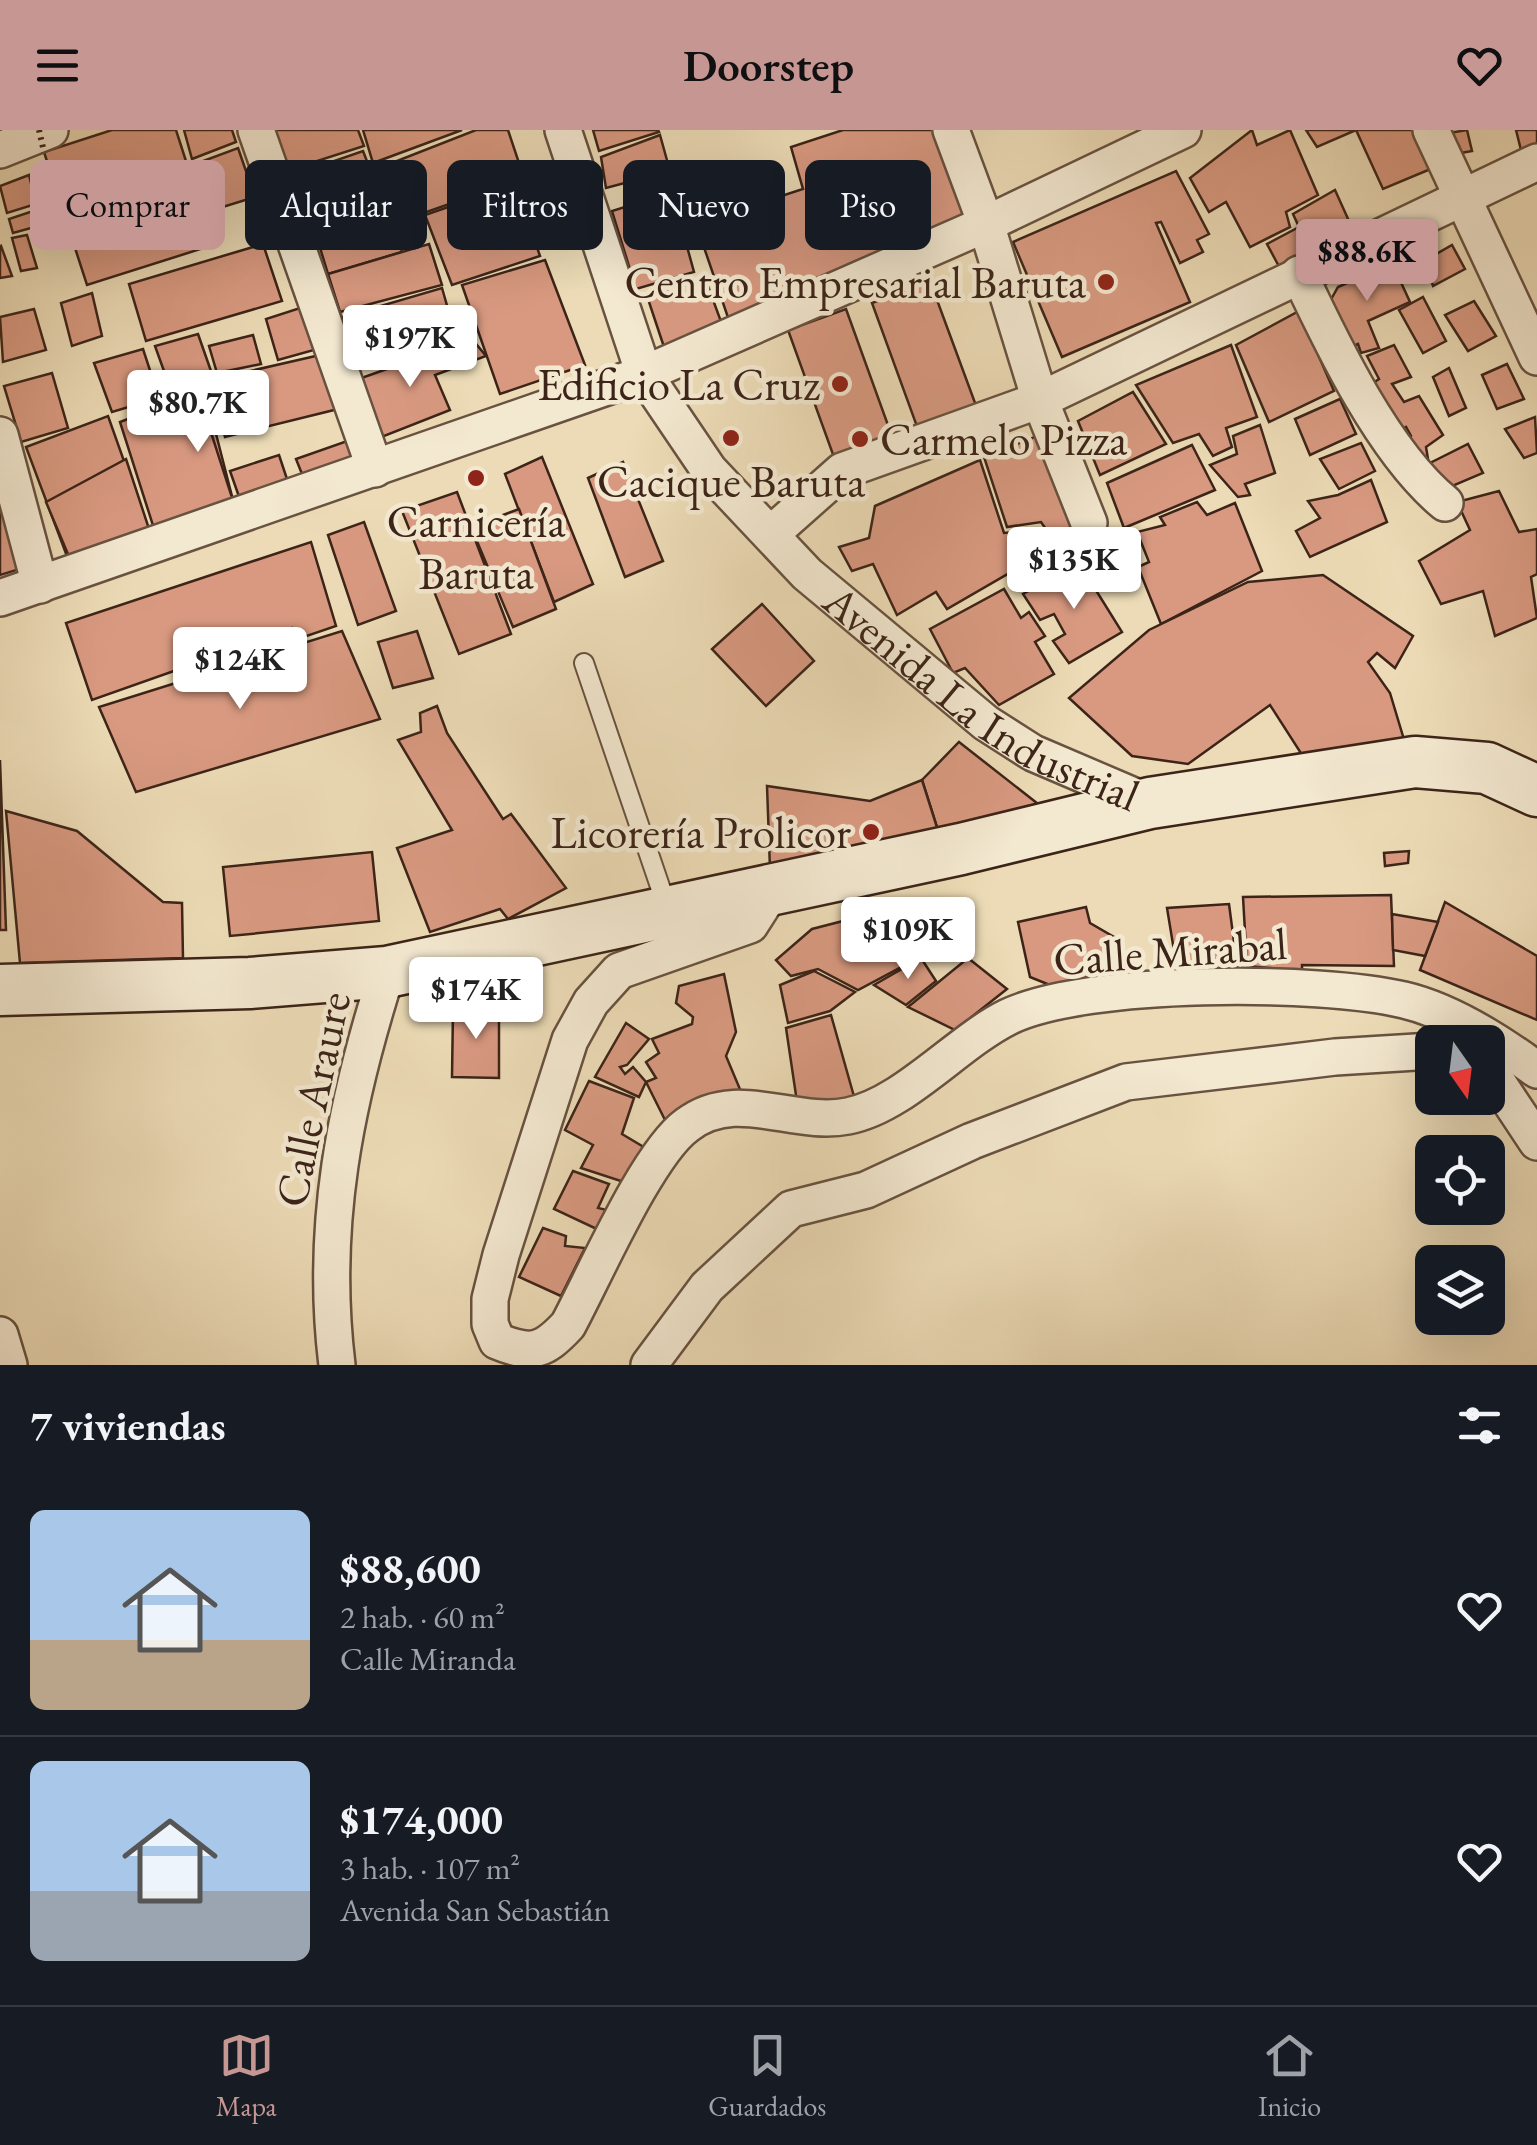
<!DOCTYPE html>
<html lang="es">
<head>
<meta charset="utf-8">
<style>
  :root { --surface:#171b24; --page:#242831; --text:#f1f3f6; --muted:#9ea1a6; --line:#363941; --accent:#c59692 }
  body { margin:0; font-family:"EB Garamond",serif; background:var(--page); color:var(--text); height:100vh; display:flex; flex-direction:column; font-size:38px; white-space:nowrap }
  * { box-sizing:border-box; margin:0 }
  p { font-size:32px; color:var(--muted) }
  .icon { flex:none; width:55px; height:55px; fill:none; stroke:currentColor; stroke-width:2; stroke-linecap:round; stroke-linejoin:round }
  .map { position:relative; height:1235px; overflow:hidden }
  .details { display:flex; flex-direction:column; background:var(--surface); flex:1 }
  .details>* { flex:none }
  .top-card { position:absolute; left:30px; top:30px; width:1000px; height:90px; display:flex; gap:20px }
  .needle { width:65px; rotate:166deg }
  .buttons { position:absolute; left:1415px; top:895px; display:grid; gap:20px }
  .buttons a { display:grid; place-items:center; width:90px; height:90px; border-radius:15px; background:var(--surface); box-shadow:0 10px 40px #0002; font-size:50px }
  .price { position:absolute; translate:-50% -85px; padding:0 22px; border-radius:10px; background:#fff; color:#222; font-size:32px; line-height:65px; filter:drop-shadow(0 2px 5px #0008) }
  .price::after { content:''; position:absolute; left:50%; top:60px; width:30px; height:22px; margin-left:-15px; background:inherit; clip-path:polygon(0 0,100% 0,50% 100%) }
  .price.on { background:var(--accent); color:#111 }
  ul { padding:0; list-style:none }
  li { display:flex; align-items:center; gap:30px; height:250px; padding:0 30px }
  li+li { border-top:2px solid var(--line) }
  li span { display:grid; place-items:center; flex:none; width:280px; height:200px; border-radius:15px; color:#555 }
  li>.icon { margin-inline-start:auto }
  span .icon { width:120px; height:120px; fill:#fffc; stroke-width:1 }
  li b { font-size:42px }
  h2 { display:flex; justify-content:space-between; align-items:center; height:120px; padding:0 30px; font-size:42px }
  .pill { padding:0 35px; border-radius:15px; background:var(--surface); box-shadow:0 10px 40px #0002; font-size:35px; line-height:90px }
  .pill.on { background:var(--accent); color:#111 }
  header { display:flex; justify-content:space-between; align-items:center; height:130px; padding:0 30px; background:var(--accent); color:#111; font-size:45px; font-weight:600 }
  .menu { display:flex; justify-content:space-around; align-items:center; height:140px; border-top:2px solid var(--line); background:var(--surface); font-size:28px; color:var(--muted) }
  .menu a { display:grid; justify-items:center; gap:5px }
  .menu .on { color:var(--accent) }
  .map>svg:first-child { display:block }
  .building { fill:#d89980; stroke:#3c2418; stroke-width:2.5 }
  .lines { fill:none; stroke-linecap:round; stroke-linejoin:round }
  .lane-casing { stroke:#685240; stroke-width:22 }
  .street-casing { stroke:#685240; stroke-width:40 }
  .secondary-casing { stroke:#3c2418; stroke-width:55 }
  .lane { stroke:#f3e8d0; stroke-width:18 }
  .street { stroke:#f3e8d0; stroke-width:35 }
  .secondary { stroke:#f3e8d0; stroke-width:50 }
  .path-bridge { stroke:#3c2418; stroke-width:6; stroke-dasharray:2.5 5; stroke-linecap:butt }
  .poi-dot { fill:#8f2418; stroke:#f3e8d0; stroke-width:4 }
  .labels { text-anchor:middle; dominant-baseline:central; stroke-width:9; stroke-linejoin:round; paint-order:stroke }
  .poi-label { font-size:45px; fill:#3c2418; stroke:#f3e8d0; text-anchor:end }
  .street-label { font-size:45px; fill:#3c2418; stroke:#f3e8d0 }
</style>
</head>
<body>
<header><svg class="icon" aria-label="menu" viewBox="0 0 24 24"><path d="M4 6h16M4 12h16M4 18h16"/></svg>Doorstep<svg class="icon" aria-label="heart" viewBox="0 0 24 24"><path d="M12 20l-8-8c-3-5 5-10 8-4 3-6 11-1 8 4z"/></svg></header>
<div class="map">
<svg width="1537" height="1235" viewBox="0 0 1537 1235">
  <rect width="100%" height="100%" fill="#ecdbb6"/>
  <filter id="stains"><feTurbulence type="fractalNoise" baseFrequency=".002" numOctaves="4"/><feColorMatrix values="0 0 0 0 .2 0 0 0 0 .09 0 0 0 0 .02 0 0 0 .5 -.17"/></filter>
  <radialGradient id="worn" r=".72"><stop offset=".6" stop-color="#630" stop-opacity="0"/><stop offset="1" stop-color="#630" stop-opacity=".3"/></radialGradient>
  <g class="building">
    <path d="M112,0H176L213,115L87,155L44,22Z"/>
    <path d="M184,0H232L236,12L192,29Z"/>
    <path d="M268,0H358L364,16L280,43Z"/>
    <path d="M363,0H462L373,33Z"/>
    <path d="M476,0H508L524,48L398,92L379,38Z"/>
    <path d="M593,0H658L659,2L599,21Z"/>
    <path d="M843,0H933L972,100L734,205L696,94L803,59L791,17Z"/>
    <path d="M1252,0L1257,15L1290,0L1318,65L1286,82L1290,97L1250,117L1226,72L1209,82L1190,48Z"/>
    <path d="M1306,0H1417L1433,38L1383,59L1356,0L1317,17Z"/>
    <path d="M1467,0L1472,21L1455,24L1449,3Z"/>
    <path d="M1516,0H1537V28L1504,29L1521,20Z"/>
    <path d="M660,5L670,41L606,58L601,27Z"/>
    <path d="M238,18L255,67L210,81L195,34Z"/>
    <path d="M363,21L382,70L306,94L285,48Z"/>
    <path d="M1176,41L1209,104L1197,110L1203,122L1180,133L1161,92L1156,93L1190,172L1062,227L1013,112Z"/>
    <path d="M29,45L36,74L7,83L0,56Z"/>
    <path d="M515,54L540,126L452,155L425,85Z"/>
    <path d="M1335,60L1358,111L1283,144L1267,114L1299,97L1293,84Z"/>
    <path d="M672,62L694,142L636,159L612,81Z"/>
    <path d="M387,73L402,122L328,144L314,98Z"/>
    <path d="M36,80L42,95L13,103L9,89Z"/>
    <path d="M27,105L37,138L21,141L12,108Z"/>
    <path d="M263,114L282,171L146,211L129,154Z"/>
    <path d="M429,114L442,155L340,182L328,144Z"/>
    <path d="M1452,115L1465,139L1433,156L1424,131Z"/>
    <path d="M1,116L12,146L0,148V117Z"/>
    <path d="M545,130L585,235L500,264L462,155Z"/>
    <path d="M1392,133L1410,172L1368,191L1379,218L1361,223L1358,214L1351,217L1329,173L1338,157Z"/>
    <path d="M705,148L723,197L665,220L648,169Z"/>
    <path d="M930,151L978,281L919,302L872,173Z"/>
    <path d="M442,158L456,207L360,235L343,187Z"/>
    <path d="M92,163L102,206L72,216L61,173Z"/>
    <path d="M1423,167L1446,211L1423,223L1399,180Z"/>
    <path d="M1474,171L1496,206L1468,221L1445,185Z"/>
    <path d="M300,178L314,220L278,230L266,189Z"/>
    <path d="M34,179L46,220L3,232L0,187Z"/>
    <path d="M846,179L893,309L835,330L788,200Z"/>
    <path d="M1299,181L1334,261L1269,292L1236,215Z"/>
    <path d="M198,204L212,244L169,255L155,216Z"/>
    <path d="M253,205L261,234L217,243L209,216Z"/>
    <path d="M472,209L486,226L435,245L450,280L374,310L350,252Z"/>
    <path d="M1231,215L1257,287L1226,298L1232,317L1213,326L1199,304L1173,313L1136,255Z"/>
    <path d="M1394,215L1411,247L1392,254L1404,272L1419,266L1443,305L1426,317L1428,329L1414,334L1406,314L1411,306L1406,297L1396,302L1370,255L1379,249L1367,226Z"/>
    <path d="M143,219L159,268L112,282L94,233Z"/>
    <path d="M320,225L338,279L225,307L211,250Z"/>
    <path d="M1507,234L1524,269L1497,279L1482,245Z"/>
    <path d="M1449,238L1466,278L1449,286L1433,247Z"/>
    <path d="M52,243L68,298L21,312L4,256Z"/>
    <path d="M203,253L236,382L193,394L160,283L177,279L170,261Z"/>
    <path d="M198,262L236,380L157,408L120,292Z"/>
    <path d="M1133,262L1166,314L1100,345L1078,291Z"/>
    <path d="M1340,269L1356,304L1310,325L1295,289Z"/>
    <path d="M108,286L152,410L71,437L26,317Z"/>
    <path d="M1535,287L1537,323L1524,328L1505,299Z"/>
    <path d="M1260,295L1275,343L1245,354L1250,365L1238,367L1210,335L1237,324L1233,306Z"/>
    <path d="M1037,306L1088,418L1067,429L1041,392L1007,397L984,327Z"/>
    <path d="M350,310L364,343L308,359L296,329Z"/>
    <path d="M1361,313L1375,341L1339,359L1320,329Z"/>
    <path d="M1468,314L1483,343L1443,360L1430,333Z"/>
    <path d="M1192,315L1215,360L1124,398L1107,353Z"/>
    <path d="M279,325L293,367L243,378L230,341Z"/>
    <path d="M542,327L593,454L554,472L505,344Z"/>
    <path d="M126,329L151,405L73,436L46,372Z"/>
    <path d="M980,330L1004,403L1039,400L1051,419L947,479L936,462L897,485L873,434L852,441L839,417L869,408L875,376Z"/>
    <path d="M623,332L663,431L625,447L588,348Z"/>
    <path d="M1371,350L1387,392L1310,427L1296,401L1320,388L1308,371L1338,365Z"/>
    <path d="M1499,361L1519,402L1537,399V444L1531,447L1537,488L1495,506L1483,461L1441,474L1419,431L1470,400L1457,372Z"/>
    <path d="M457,362L511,504L459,524L402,381Z"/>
    <path d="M1197,372L1207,385L1235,373L1262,441L1161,494L1138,437L1149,432L1137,402L1165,395L1160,387Z"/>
    <path d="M4,379L23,438L0,445V381Z"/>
    <path d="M519,379L556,479L513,497L471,397Z"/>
    <path d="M364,392L396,481L358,495L328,405Z"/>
    <path d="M311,412L336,496L295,510L292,498L240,513L245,526L213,539L205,530L92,570L66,493Z"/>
    <path d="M1079,433L1122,502L1069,533L1053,511L1065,504L1054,484L1040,490L1023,464Z"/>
    <path d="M1323,445L1413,506L1395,538L1377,523L1368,532L1390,563L1405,613L1304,628L1270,575L1188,634L1132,626L1069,568L1149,500L1248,452Z"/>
    <path d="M1004,459L1021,488L1029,482L1045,506L1035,512L1054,544L999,575L965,538L953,543L930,499Z"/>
    <path d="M762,474L814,531L766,576L712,519Z"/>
    <path d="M342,501L380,589L136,662L99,577Z"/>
    <path d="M417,501L433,548L393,558L378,512Z"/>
    <path d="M437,576L447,603L503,689L511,684L566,758L508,789L500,779L430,802L397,718L452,700L398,610L421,602L420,583Z"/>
    <path d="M959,612L1047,681L941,710L922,650Z"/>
    <path d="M0,630L6,800H0Z"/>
    <path d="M922,650L941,710L770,739L767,656L870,671Z"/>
    <path d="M6,681L77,701L163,772L182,773L183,828L20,833Z"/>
    <path d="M1409,721L1408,733L1385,736L1384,723Z"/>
    <path d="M372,722L379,791L230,806L223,737Z"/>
    <path d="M1391,765L1394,836L1302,835V841L1247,836L1243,767Z"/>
    <path d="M1445,772L1537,826V890L1420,840Z"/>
    <path d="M1229,774L1239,850L1179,851L1167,778Z"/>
    <path d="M905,775L920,827L858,860L818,839L791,846L776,830L812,799Z"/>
    <path d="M1086,777L1090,793L1114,807L1113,838L1090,861L1072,864L1030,847L1018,792Z"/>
    <path d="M1392,784L1438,792L1425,826L1393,820Z"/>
    <path d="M921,828L936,851L906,875L874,855Z"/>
    <path d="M968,828L1007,859L955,900L908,877Z"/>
    <path d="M814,841L855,862L830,881L788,893L780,855Z"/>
    <path d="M724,844L736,902L726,926L742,964L667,994L646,952L656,948L646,932L659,923L652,909L692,894L693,887L676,873L679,856Z"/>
    <path d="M499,873V948L452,947L453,880Z"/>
    <path d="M831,885L855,970L797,972L786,898Z"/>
    <path d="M626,893L649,909L627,935L620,937L625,944L633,937L646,952L639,967L595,947Z"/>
    <path d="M589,951L634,968L622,1004L652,1022L636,1056L581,1038L593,1015L565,1000Z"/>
    <path d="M573,1041L609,1054L598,1078L611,1081L601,1101L554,1079Z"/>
    <path d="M543,1098L566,1106L565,1116L585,1118L561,1166L519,1147Z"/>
  </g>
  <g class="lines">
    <defs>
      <path id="lane" d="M584,533L667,777"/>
      <g id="street">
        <path d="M256,0L375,339"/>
        <path id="s1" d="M563,0L644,244L709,340L807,444L986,593L1033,623L1150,673"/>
        <path d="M951,0L986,94L1040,270L1089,393"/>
        <path d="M1431,0L1537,227"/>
        <path d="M0,20L50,0"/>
        <path d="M1299,144C1333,216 1384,323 1445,373"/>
        <path d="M0,305L40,455"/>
        <path d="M771,404L842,341L1040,270L1537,32"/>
        <path d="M0,468L644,244L986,94L1183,0"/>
        <path d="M773,759L750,795L619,841L591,872L570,910L501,1125L490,1169V1194L497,1211C531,1225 543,1222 568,1195C594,1147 647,1024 687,995C737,957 793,997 848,986C904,975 956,913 1008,887C1086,849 1319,850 1404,870C1451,881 1499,912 1537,940"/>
        <path d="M1488,938L1537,1012"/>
        <path d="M0,1205L9,1235"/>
        <path d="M337,1235C320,1097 345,973 387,842"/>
        <path d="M649,1235L707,1157L791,1079L866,1060L972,1011L1126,952L1335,927L1432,921"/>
      </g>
      <path id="secondary" d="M0,860L250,853L387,842L961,719L1150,673L1415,632L1487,638L1537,661"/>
    </defs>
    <use href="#lane" class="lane-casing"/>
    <use href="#street" class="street-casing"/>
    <use href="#secondary" class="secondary-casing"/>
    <use href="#lane" class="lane"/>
    <use href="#street" class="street"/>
    <use href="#secondary" class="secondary"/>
    <path class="path-bridge" d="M39,0L44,22"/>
  </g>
  <g class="poi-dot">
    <circle cx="1106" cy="152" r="10"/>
    <circle cx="840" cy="254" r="10"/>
    <circle cx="731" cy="308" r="10"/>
    <circle cx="860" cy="309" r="10"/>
    <circle cx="476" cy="348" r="10"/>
    <circle cx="871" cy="702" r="10"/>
  </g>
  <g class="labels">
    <g class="poi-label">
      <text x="1086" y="152">Centro Empresarial Baruta</text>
      <text x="820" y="254">Edificio La Cruz</text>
      <text x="880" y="309" text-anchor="start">Carmelo Pizza</text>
      <text x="731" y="351" text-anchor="middle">Cacique Baruta</text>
      <text x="476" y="391" text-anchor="middle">Carnicería<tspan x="476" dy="52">Baruta</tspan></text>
      <text x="851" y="702">Licorería Prolicor</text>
    </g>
    <g class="street-label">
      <text stroke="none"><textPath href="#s1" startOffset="732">Avenida La Industrial</textPath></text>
      <text transform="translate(1170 821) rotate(-4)">Calle Mirabal</text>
      <text transform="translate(312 969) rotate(-78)">Calle Araure</text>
    </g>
  </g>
  <rect width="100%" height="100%" filter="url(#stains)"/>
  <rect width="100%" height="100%" fill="url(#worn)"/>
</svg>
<div class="buttons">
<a><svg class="needle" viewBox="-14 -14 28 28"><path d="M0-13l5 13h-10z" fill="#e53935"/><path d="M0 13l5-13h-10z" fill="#9ea1a6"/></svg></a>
<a><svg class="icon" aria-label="locate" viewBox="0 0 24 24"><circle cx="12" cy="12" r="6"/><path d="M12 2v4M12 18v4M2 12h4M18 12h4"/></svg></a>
<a><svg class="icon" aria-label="layers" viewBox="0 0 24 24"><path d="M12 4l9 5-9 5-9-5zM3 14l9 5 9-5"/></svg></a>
</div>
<b class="price on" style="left:1367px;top:174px">$88.6K</b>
<b class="price" style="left:410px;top:260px">$197K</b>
<b class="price" style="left:198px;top:325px">$80.7K</b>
<b class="price" style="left:1074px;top:482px">$135K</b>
<b class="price" style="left:240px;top:582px">$124K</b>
<b class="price" style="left:908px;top:852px">$109K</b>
<b class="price" style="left:476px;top:912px">$174K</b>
<div class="top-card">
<a class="pill on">Comprar</a>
<a class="pill">Alquilar</a>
<a class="pill">Filtros</a>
<a class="pill">Nuevo</a>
<a class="pill">Piso</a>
</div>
</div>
<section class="details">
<h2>7 viviendas<svg class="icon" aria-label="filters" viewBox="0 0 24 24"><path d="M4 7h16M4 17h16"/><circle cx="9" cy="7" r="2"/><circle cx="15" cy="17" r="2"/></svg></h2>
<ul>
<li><span style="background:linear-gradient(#a9c7e8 65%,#b9a48a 0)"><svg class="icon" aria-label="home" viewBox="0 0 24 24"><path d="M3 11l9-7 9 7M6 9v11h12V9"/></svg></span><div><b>$88,600</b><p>2 hab. · 60 m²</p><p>Calle Miranda</p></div><svg class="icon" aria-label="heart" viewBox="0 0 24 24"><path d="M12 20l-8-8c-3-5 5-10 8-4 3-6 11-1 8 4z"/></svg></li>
<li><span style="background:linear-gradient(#a9c7e8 65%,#9aa5b1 0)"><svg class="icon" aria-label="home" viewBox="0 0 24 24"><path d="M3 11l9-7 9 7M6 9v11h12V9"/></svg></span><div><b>$174,000</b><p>3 hab. · 107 m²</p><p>Avenida San Sebastián</p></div><svg class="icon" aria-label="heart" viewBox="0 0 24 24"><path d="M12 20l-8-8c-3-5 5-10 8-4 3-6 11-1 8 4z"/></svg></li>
</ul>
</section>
<nav class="menu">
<a class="on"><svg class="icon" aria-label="map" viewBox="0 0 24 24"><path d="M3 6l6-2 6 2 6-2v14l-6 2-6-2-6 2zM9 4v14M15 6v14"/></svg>Mapa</a>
<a><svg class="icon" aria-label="saved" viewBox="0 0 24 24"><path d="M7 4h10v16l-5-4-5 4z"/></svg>Guardados</a>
<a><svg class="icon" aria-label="home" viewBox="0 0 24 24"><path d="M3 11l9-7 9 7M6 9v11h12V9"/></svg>Inicio</a>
</nav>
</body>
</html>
